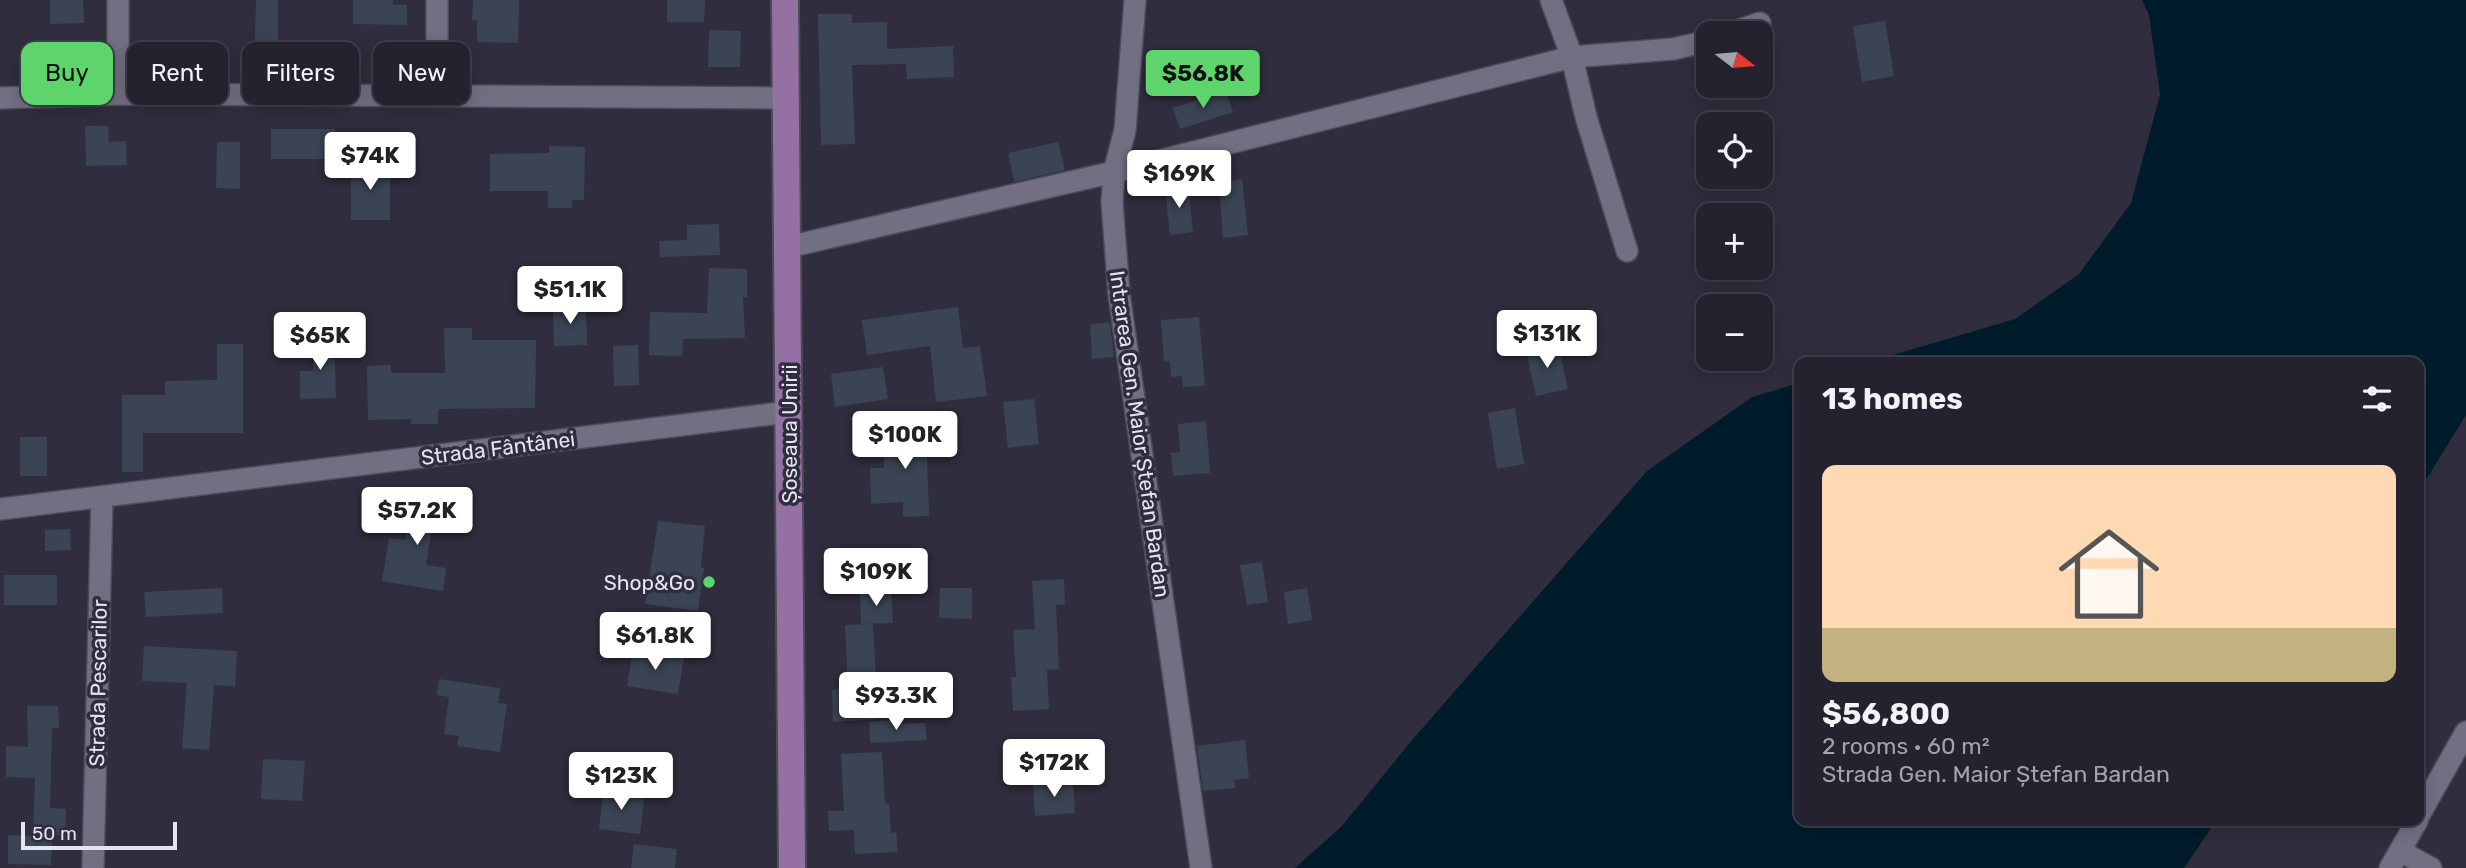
<!DOCTYPE html>
<html lang="en">
<head>
<meta charset="utf-8">
<style>
  :root { --surface:#24222e; --page:#302f3a; --text:#f1f3f6; --muted:#a3a4aa; --line:#413f4a; --accent:#5dd56c }
  body { margin:0; font-family:Rubik,sans-serif; background:var(--page); color:var(--text); height:100vh; display:flex; flex-direction:column; font-size:26px; white-space:nowrap }
  * { box-sizing:border-box; margin:0 }
  p { font-size:23px; color:var(--muted) }
  .icon { flex:none; width:38px; height:38px; fill:none; stroke:currentColor; stroke-width:2; stroke-linecap:round; stroke-linejoin:round }
  .map { position:relative; flex:1; overflow:hidden }
  .side { position:absolute; left:1794px; top:357px; width:630px; height:469px; display:flex; flex-direction:column; background:var(--surface); border-radius:14px; box-shadow:0 4px 18px #0003,0 0 0 2px var(--line) }
  .side>* { flex:none }
  .hud { position:absolute; left:21px; top:42px; width:665px; height:63px; display:flex; gap:14px }
  .needle { width:46px; rotate:106deg }
  .tools { position:absolute; left:1696px; top:21px; display:grid; gap:14px }
  .tools a { display:grid; place-items:center; width:77px; height:77px; border-radius:14px; background:var(--surface); box-shadow:0 4px 18px #0003,0 0 0 2px var(--line); font-size:35px }
  .scale { position:absolute; left:21px; bottom:18px; width:156px; box-sizing:border-box; padding-left:7px; border:4px solid #e5e4ef; border-top:0; font-size:19px; line-height:24px; white-space:nowrap; color:#e5e4ef; -webkit-text-stroke:5px #302d3e; paint-order:stroke }
  .price { position:absolute; translate:-50% -60px; padding:0 16px; border-radius:7px; background:#fff; color:#222; font-size:23px; line-height:46px; filter:drop-shadow(0 2px 4px #0008) }
  .price::after { content:''; position:absolute; left:50%; top:42px; width:21px; height:16px; margin-left:-10px; background:inherit; clip-path:polygon(0 0,100% 0,50% 100%) }
  .price.current { background:var(--accent); color:#111 }
  ul { padding:0; list-style:none }
  li { display:grid; align-content:center; gap:14px; height:371px; padding:0 28px }
  li span { display:grid; place-items:center; height:217px; border-radius:14px; color:#555 }
  li>.icon { margin-inline-start:auto }
  span .icon { width:126px; height:126px; fill:#fffc; stroke-width:1 }
  li b { font-size:30px }
  h2 { display:flex; justify-content:space-between; align-items:center; height:84px; padding:0 28px; font-size:30px }
  .chip { padding:0 24px; border-radius:14px; background:var(--surface); box-shadow:0 4px 18px #0003,0 0 0 2px var(--line); font-size:24px; line-height:63px }
  .chip.current { background:var(--accent); color:#111 }
  .map>svg:first-child { display:block }
  .water { fill:#001c2b }
  .building { fill:#3b4454 }
  .lines { fill:none; stroke-linecap:round; stroke-linejoin:round }
  .minor-casing { stroke:#4d4b59; stroke-width:24 }
  .major-casing { stroke:#4d4b59; stroke-width:30 }
  .minor { stroke:#726f83; stroke-width:21 }
  .major { stroke:#9470a3; stroke-width:26 }
  .poi-dot { fill:#5dd56c; stroke:#302d3e; stroke-width:2.5 }
  .labels { text-anchor:middle; dominant-baseline:central; stroke-width:7; stroke-linejoin:round; paint-order:stroke }
  .street-label { font-size:21px; fill:#e5e4ef; stroke:#302d3e }
  .poi-label { font-size:21px; fill:#e5e4ef; stroke:#302d3e; text-anchor:end }
</style>
</head>
<body>
<div class="map">
<svg width="2466" height="868" viewBox="0 0 2466 868">
  <rect width="100%" height="100%" fill="#302d3e"/>
  <g class="water">
    <path d="M2142,0H2466V415L2419,491L2418,362H1869L2015,319L2079,274L2131,203L2160,95L2149,15Z"/>
    <path d="M1799,383V821H2216L2184,868H1295L1341,827L1413,739L1647,471L1752,397Z"/>
  </g>
  <g class="building">
    <path d="M50,0H83L84,23L50,24Z"/>
    <path d="M256,0H278V40H255Z"/>
    <path d="M353,0H393V5H407V25L353,24Z"/>
    <path d="M473,0H519L518,43L477,42V20H472Z"/>
    <path d="M667,0H705L704,22H667Z"/>
    <path d="M818,14H852V23L887,22V49L953,46L954,77L907,79L906,64L852,65L855,144L821,145Z"/>
    <path d="M1885,21L1894,76L1862,82L1853,26Z"/>
    <path d="M709,30L741,31L740,67H708Z"/>
    <path d="M338,45V67L272,68V46Z"/>
    <path d="M1226,91L1233,112L1180,129L1173,108Z"/>
    <path d="M85,126H108L109,142L126,141L127,165L86,166Z"/>
    <rect x="271" y="129" width="64" height="30"/>
    <path d="M217,142H240V189L216,188Z"/>
    <path d="M1058,142L1065,170L1014,182L1008,153Z"/>
    <path d="M549,146L585,147L584,200H572V208H548V191H490V154L549,153Z"/>
    <rect x="351" y="164" width="39" height="56"/>
    <path d="M1242,179L1248,235L1223,238L1219,182Z"/>
    <path d="M1188,185L1193,232L1170,235L1165,187Z"/>
    <path d="M719,224L720,255L660,257L659,241L687,240V225Z"/>
    <path d="M709,268L747,269V297H743L745,338L683,339L682,356L649,355L650,312L707,313Z"/>
    <path d="M586,307L587,345L554,346L553,308Z"/>
    <path d="M958,307L963,348L980,346L987,396L936,402L930,346L867,355L862,320Z"/>
    <path d="M1199,317L1205,386L1183,387L1182,376L1171,377L1170,361L1164,362L1161,320Z"/>
    <path d="M1110,322L1114,357L1092,359L1090,324Z"/>
    <path d="M444,328H472V340H536L535,408L438,409V424H411V419L368,420L367,366L391,365V373H445Z"/>
    <path d="M334,337L336,398L300,399V371H313V338Z"/>
    <path d="M1558,343L1568,389L1536,396L1526,351Z"/>
    <path d="M217,344H243V433H143V472H122V395H165V381L217,380Z"/>
    <path d="M638,345L639,385L614,386L613,346Z"/>
    <path d="M883,367L888,399L835,407L831,374Z"/>
    <path d="M1034,399L1039,444L1008,448L1003,402Z"/>
    <path d="M1515,408L1524,464L1497,469L1488,413Z"/>
    <path d="M1206,421L1210,473L1173,476L1171,453L1180,452L1178,424Z"/>
    <path d="M936,429L938,456H927L929,516L903,517V502L871,504L870,468H884L882,433Z"/>
    <rect x="20" y="437" width="27" height="39"/>
    <path d="M412,495L447,500L443,528L432,526L426,565L446,568L443,591L382,581L389,538L405,540Z"/>
    <path d="M658,521L705,526L701,568H704L698,611L645,604Z"/>
    <path d="M70,529L71,550L45,551V530Z"/>
    <path d="M1262,562L1268,602L1247,605L1240,565Z"/>
    <rect x="4" y="575" width="53" height="30"/>
    <path d="M1064,579L1065,604L1056,605L1059,669L1047,670L1049,709L1013,711L1011,677H1016L1013,630L1035,629L1032,581Z"/>
    <path d="M222,588L223,613L146,617L144,592Z"/>
    <path d="M940,588H972V619L939,618Z"/>
    <path d="M1307,588L1312,620L1288,624L1284,592Z"/>
    <path d="M891,591L893,623L861,624L860,592Z"/>
    <path d="M873,624L878,719L833,722L832,690L848,689L845,625Z"/>
    <path d="M144,646L237,651L235,686L214,685L209,750L182,748L187,683L142,681Z"/>
    <path d="M633,650L684,658L678,694L627,686Z"/>
    <path d="M439,679L500,688L498,703L507,704L500,752L457,746L459,736L444,734L449,697L437,695Z"/>
    <path d="M27,706H58L59,728H52L50,808L66,809L65,836L52,835L51,865L8,864V835L33,836L35,778L6,777V746L28,747Z"/>
    <path d="M892,720V724L925,723L927,740L870,743L869,722Z"/>
    <path d="M1245,740L1249,778L1234,780L1235,788L1203,791L1197,746Z"/>
    <path d="M882,752L885,804L889,803L891,833L896,832L898,852L855,854L854,830L829,831L828,811H844L841,754Z"/>
    <path d="M263,759L305,761L302,801L261,799Z"/>
    <path d="M1073,782L1075,813L1035,816L1033,785Z"/>
    <path d="M603,790L635,793V798L644,799L640,834L599,829Z"/>
    <path d="M634,844L677,849L675,868H631Z"/>
  </g>
  <g class="lines">
    <defs>
      <g id="minor">
        <path d="M118,0V94"/>
        <path d="M437,0V96"/>
        <path d="M1135,0L1125,130L1114,172L1112,202L1119,294L1201,868"/>
        <path d="M1551,0L1572,57L1586,117L1627,251"/>
        <path d="M1731,33L1760,23"/>
        <path d="M0,98L118,94L786,98"/>
        <path d="M788,247L1114,172L1572,57L1673,49L1708,41"/>
        <path d="M0,509L788,412"/>
        <path d="M2418,817L2466,732"/>
        <path d="M2400,851L2431,868"/>
        <path d="M93,868L102,497"/>
        <path d="M2390,868L2417,821"/>
      </g>
      <path id="major" d="M785,0L792,868"/>
    </defs>
    <use href="#minor" class="minor-casing"/>
    <use href="#major" class="major-casing"/>
    <use href="#minor" class="minor"/>
    <use href="#major" class="major"/>
  </g>
  <circle class="poi-dot" cx="709" cy="582" r="7"/>
  <g class="labels">
    <g class="street-label">
      <text transform="translate(789 434) rotate(-90)">Șoseaua Unirii</text>
      <text transform="translate(1140 434) rotate(82)">Intrarea Gen. Maior Ștefan Bardan</text>
      <text transform="translate(498 448) rotate(-7)">Strada Fântânei</text>
      <text transform="translate(98 683) rotate(-89)">Strada Pescarilor</text>
    </g>
    <g class="poi-label">
      <text x="695" y="582">Shop&amp;Go</text>
    </g>
  </g>
</svg>
<div class="tools">
<a><svg class="needle" viewBox="-14 -14 28 28"><path d="M0-13l5 13h-10z" fill="#e53935"/><path d="M0 13l5-13h-10z" fill="#a3a4aa"/></svg></a>
<a><svg class="icon" aria-label="locate" viewBox="0 0 24 24"><circle cx="12" cy="12" r="6"/><path d="M12 2v4M12 18v4M2 12h4M18 12h4"/></svg></a>
<a>+</a>
<a>−</a>
</div>
<div class="scale">50 m</div>
<b class="price current" style="left:1203px;top:110px">$56.8K</b>
<b class="price" style="left:370px;top:192px">$74K</b>
<b class="price" style="left:1179px;top:210px">$169K</b>
<b class="price" style="left:570px;top:326px">$51.1K</b>
<b class="price" style="left:1547px;top:370px">$131K</b>
<b class="price" style="left:320px;top:372px">$65K</b>
<b class="price" style="left:905px;top:471px">$100K</b>
<b class="price" style="left:417px;top:547px">$57.2K</b>
<b class="price" style="left:876px;top:608px">$109K</b>
<b class="price" style="left:655px;top:672px">$61.8K</b>
<b class="price" style="left:896px;top:732px">$93.3K</b>
<b class="price" style="left:1054px;top:799px">$172K</b>
<b class="price" style="left:621px;top:812px">$123K</b>
<div class="hud">
<a class="chip current">Buy</a>
<a class="chip">Rent</a>
<a class="chip">Filters</a>
<a class="chip">New</a>
</div>
<section class="side">
<h2>13 homes<svg class="icon" aria-label="filters" viewBox="0 0 24 24"><path d="M4 7h16M4 17h16"/><circle cx="9" cy="7" r="2"/><circle cx="15" cy="17" r="2"/></svg></h2>
<ul>
<li><span style="background:linear-gradient(#ffd9b3 75%,#c2b280 0)"><svg class="icon" aria-label="home" viewBox="0 0 24 24"><path d="M3 11l9-7 9 7M6 9v11h12V9"/></svg></span><div><b>$56,800</b><p>2 rooms · 60 m²</p><p>Strada Gen. Maior Ștefan Bardan</p></div></li>
</ul>
</section>
</div>
</body>
</html>
